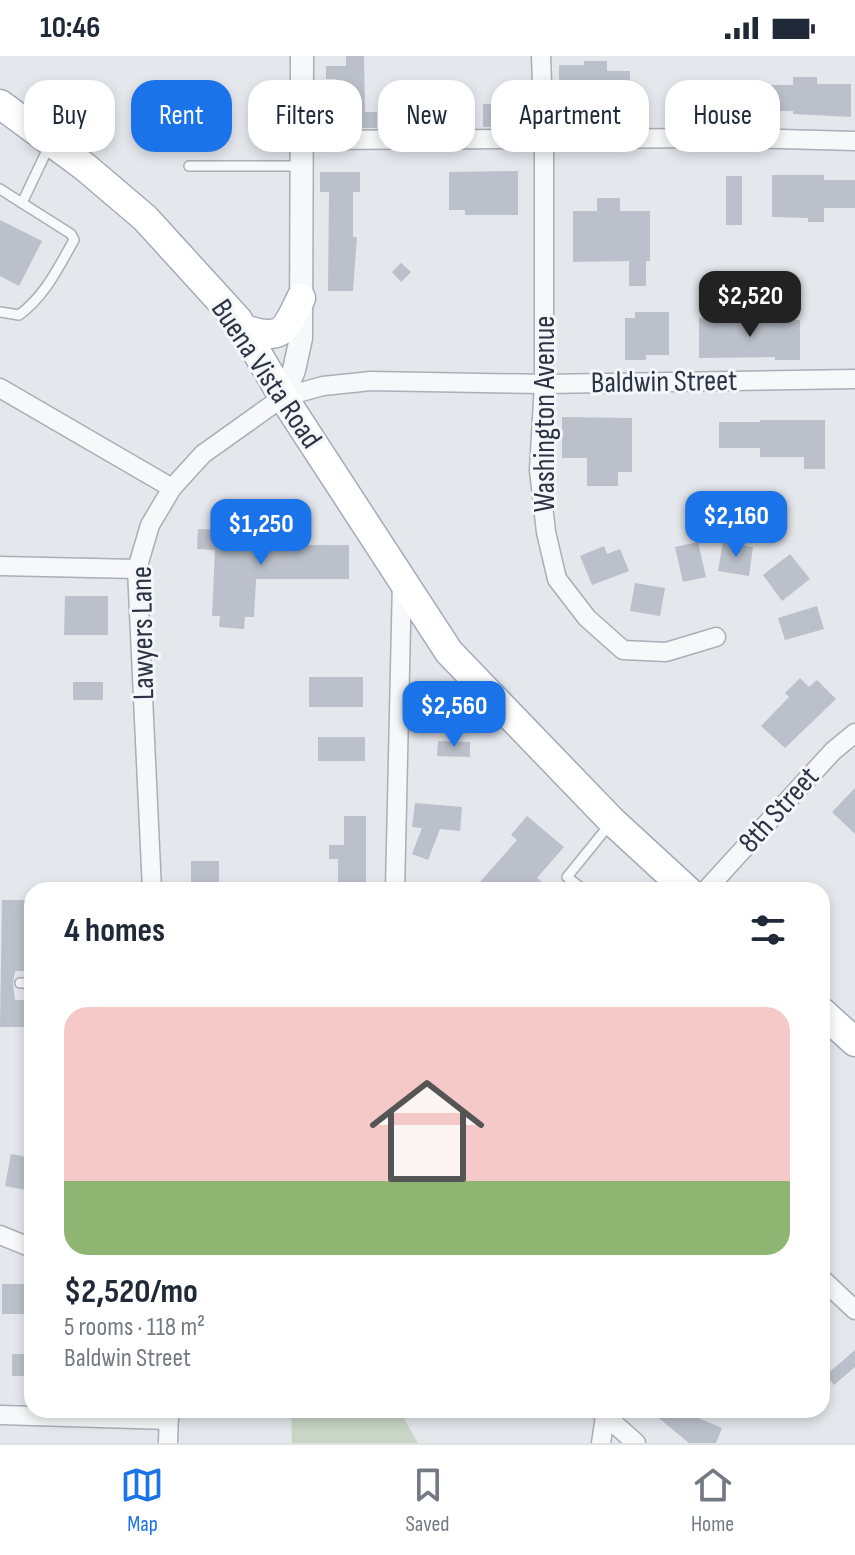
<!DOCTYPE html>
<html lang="en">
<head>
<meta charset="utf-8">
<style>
  :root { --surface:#fff; --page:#f6f6f7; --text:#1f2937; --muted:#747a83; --line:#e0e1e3; --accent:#1a73e8 }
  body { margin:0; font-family:"Sofia Sans Condensed",sans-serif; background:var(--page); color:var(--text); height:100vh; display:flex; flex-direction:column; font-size:30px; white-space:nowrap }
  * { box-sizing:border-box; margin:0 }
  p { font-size:26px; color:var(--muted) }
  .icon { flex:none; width:44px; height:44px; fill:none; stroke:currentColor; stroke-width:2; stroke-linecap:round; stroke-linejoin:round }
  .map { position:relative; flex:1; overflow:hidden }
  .drawer { position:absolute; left:24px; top:826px; width:806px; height:536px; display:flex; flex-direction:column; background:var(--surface); border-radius:24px; box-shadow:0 4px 12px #0003 }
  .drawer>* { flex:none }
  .banner { position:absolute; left:24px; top:24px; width:808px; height:72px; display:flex; gap:16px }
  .price { position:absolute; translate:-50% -68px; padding:0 18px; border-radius:16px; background:var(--accent); color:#fff; font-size:26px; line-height:52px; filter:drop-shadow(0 2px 4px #0008) }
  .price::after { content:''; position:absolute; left:50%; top:48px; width:24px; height:18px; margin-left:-12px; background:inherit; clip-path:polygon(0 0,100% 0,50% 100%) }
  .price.on { background:#222; color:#fff }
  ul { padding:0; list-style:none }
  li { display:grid; align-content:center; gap:16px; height:424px; padding:0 40px }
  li+li { border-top:2px solid var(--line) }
  li span { display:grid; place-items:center; height:248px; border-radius:24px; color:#555 }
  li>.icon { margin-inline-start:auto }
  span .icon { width:144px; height:144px; fill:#fffc; stroke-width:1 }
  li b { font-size:34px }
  h2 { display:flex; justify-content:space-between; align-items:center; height:96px; padding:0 40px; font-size:34px }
  .pill { padding:0 28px; border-radius:24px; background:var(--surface); box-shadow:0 4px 12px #0003; font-size:28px; line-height:72px }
  .pill.on { background:var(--accent); color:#fff }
  .status { display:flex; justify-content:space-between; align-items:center; height:56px; padding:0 40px; background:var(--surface); direction:ltr }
  .status svg { height:22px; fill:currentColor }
  .dock { display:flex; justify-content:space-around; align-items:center; height:112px; border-top:2px solid var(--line); background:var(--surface); font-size:22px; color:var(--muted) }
  .dock a { display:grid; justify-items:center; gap:4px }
  .dock .on { color:var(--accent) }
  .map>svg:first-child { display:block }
  .green { fill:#c9d6c5 }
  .building { fill:#bbc0ca }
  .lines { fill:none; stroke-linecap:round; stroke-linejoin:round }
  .service-casing { stroke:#a9aeb7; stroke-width:12 }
  .minor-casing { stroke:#a9aeb7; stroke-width:21 }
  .tertiary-casing { stroke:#a9aeb7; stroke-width:25 }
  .primary-casing { stroke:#a3abb8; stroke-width:31 }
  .service { stroke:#f7f8fa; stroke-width:9 }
  .minor { stroke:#f7f8fa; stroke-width:18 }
  .tertiary { stroke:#f7f8fa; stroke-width:22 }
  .primary { stroke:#fff; stroke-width:28 }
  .labels { text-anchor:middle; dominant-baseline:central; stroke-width:6; stroke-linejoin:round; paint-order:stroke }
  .street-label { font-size:30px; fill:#2b3445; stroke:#f4f6f9 }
</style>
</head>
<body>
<div class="status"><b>10:46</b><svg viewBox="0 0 49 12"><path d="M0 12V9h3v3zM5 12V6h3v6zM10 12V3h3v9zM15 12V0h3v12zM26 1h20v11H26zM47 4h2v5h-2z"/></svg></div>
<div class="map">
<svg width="855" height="1387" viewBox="0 0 855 1387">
  <rect width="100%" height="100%" fill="#e4e7ec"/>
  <path class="green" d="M291,1354H399L418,1387H292Z"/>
  <g class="building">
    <path d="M346,0H364L365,56H377V72H339L336,23H326V10H346Z"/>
    <path d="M584,5H607V15H630V67H616V41H576V58H559V9H584Z"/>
    <path d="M793,21H817V28H851V61L793,58V55H752V70H668V38L765,42V29H793Z"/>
    <rect x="483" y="48" width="35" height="23"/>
    <path d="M518,115V159H465V154H449V116Z"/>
    <path d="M320,116H360V136H353V181H357L353,235H328L329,136H320Z"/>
    <path d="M772,119H824V124H855V152H824V166H808V162L772,161Z"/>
    <rect x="726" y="120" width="16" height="49"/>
    <path d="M597,142H620V155H650V205H646V230H629V205L573,206V155H597Z"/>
    <path d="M0,164L42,185L19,230L0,220Z"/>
    <path d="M401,207L411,216L401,226L392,216Z"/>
    <path d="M635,256H669V299H646V304H625V262H635Z"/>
    <path d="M699,262H713V265L800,264V304H775V301L699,302Z"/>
    <path d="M562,361L632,362V416H618V430H587V402H562Z"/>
    <path d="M760,364H825V413H804V401H760V392H719V366H760Z"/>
    <path d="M224,466L258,467L257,489H349V523H256L254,561H245L244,573L219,571L220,560H212L215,494L197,493L198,473L224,474Z"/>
    <path d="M698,486L706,521L683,526L675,491Z"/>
    <path d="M723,486L753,491L749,520L718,515Z"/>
    <path d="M604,490L607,498L620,493L629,515L592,529L580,500Z"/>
    <path d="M790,498L810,523L782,545L763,519Z"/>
    <path d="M635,527L665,532L660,560L630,555Z"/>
    <path d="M65,540H108V579H64Z"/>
    <path d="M817,550L824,573L785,584L778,562Z"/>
    <rect x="309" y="621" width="54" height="30"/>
    <path d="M800,622L809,631L817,624L836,643L785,692L761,670L789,641L785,637Z"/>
    <rect x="73" y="626" width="30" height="18"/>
    <rect x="318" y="681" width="47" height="24"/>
    <path d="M438,685L470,686V701L437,700Z"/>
    <path d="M855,732V778L832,756Z"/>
    <path d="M415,747L462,751L460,775L440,773L428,804L412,798L422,772L412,771Z"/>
    <path d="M344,760H366V832H338V803H329V789H344Z"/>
    <path d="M527,760L564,791L537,822L552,834H490L480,826L517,784L511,779Z"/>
    <rect x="191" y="805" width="28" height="29"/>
    <path d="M2,844H26V887H32V915H15L13,928L15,944H32V971H0Z"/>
    <path d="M11,1098L32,1102V1135L5,1130Z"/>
    <rect x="2" y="1228" width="30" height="30"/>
    <path d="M855,1294V1311L834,1329L826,1319Z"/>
    <rect x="12" y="1298" width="20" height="22"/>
    <path d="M649,1354H689L698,1362L722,1372L716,1387H689Z"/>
  </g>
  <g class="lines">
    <defs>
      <g id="service">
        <path d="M189,110H301"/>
        <path d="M0,133L22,147"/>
        <path d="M0,256L19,259C45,240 58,212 74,184L71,178L22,147L50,88"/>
        <path d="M584,834L567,821L610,768"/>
        <path d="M20,927H32"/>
      </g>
      <g id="minor">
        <path d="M541,0L544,82V328L539,414L546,476L557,523L587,562L623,594L666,596L716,581"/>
        <path d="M301,84L738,82L855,85"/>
        <path d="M0,332L172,432"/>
        <path d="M0,510L137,513"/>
        <path d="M152,834L137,513L150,469L172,432L203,398L283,341L323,330L371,325L544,328L855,323"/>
        <path d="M395,834L402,525"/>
        <path d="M706,834L833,695L855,677"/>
        <path d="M0,1179L32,1192"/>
        <path d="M822,1223L855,1254"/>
        <path d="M599,1354L636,1387"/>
        <path d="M0,1359L169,1364"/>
        <path d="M168,1387L169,1354"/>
        <path d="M601,1387L606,1354"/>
      </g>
      <path id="tertiary" d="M283,341L294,314L301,282L302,0"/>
      <g id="primary">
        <path d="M0,48L85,111L145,162L238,264L283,341L449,596L612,765L687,834"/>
        <path d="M243,273C283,285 285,276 301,242"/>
        <path d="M822,956L855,986"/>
      </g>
    </defs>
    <use href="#service" class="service-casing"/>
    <use href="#minor" class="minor-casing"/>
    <use href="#tertiary" class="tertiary-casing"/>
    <use href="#primary" class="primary-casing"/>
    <use href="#service" class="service"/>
    <use href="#minor" class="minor"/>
    <use href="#tertiary" class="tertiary"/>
    <use href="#primary" class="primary"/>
  </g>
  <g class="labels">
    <g class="street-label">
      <text transform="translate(266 318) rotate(56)">Buena Vista Road</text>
      <text transform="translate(664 326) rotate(-1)">Baldwin Street</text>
      <text transform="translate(545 358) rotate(-90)">Washington Avenue</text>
      <text transform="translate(143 577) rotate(-91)">Lawyers Lane</text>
      <text transform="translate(779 754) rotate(-48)">8th Street</text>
    </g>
  </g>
</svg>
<b class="price on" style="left:750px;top:283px">$2,520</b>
<b class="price" style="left:736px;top:503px">$2,160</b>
<b class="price" style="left:261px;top:511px">$1,250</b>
<b class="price" style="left:454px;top:693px">$2,560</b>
<div class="banner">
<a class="pill">Buy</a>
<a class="pill on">Rent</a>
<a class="pill">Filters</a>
<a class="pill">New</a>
<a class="pill">Apartment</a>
<a class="pill">House</a>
</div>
<section class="drawer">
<h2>4 homes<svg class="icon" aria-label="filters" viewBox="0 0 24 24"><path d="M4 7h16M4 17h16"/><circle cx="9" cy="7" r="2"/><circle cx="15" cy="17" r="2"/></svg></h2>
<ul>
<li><span style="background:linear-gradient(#f6c9c9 70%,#8fb573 0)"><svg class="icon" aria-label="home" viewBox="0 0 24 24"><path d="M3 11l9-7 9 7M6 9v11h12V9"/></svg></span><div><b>$2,520/mo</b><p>5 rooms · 118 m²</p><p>Baldwin Street</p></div></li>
</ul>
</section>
</div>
<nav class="dock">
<a class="on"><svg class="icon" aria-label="map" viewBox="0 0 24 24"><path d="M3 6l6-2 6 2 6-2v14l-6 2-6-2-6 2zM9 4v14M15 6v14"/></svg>Map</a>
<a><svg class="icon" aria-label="saved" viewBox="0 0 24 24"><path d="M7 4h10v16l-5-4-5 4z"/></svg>Saved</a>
<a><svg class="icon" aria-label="home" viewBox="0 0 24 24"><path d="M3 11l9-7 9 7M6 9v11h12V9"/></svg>Home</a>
</nav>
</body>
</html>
